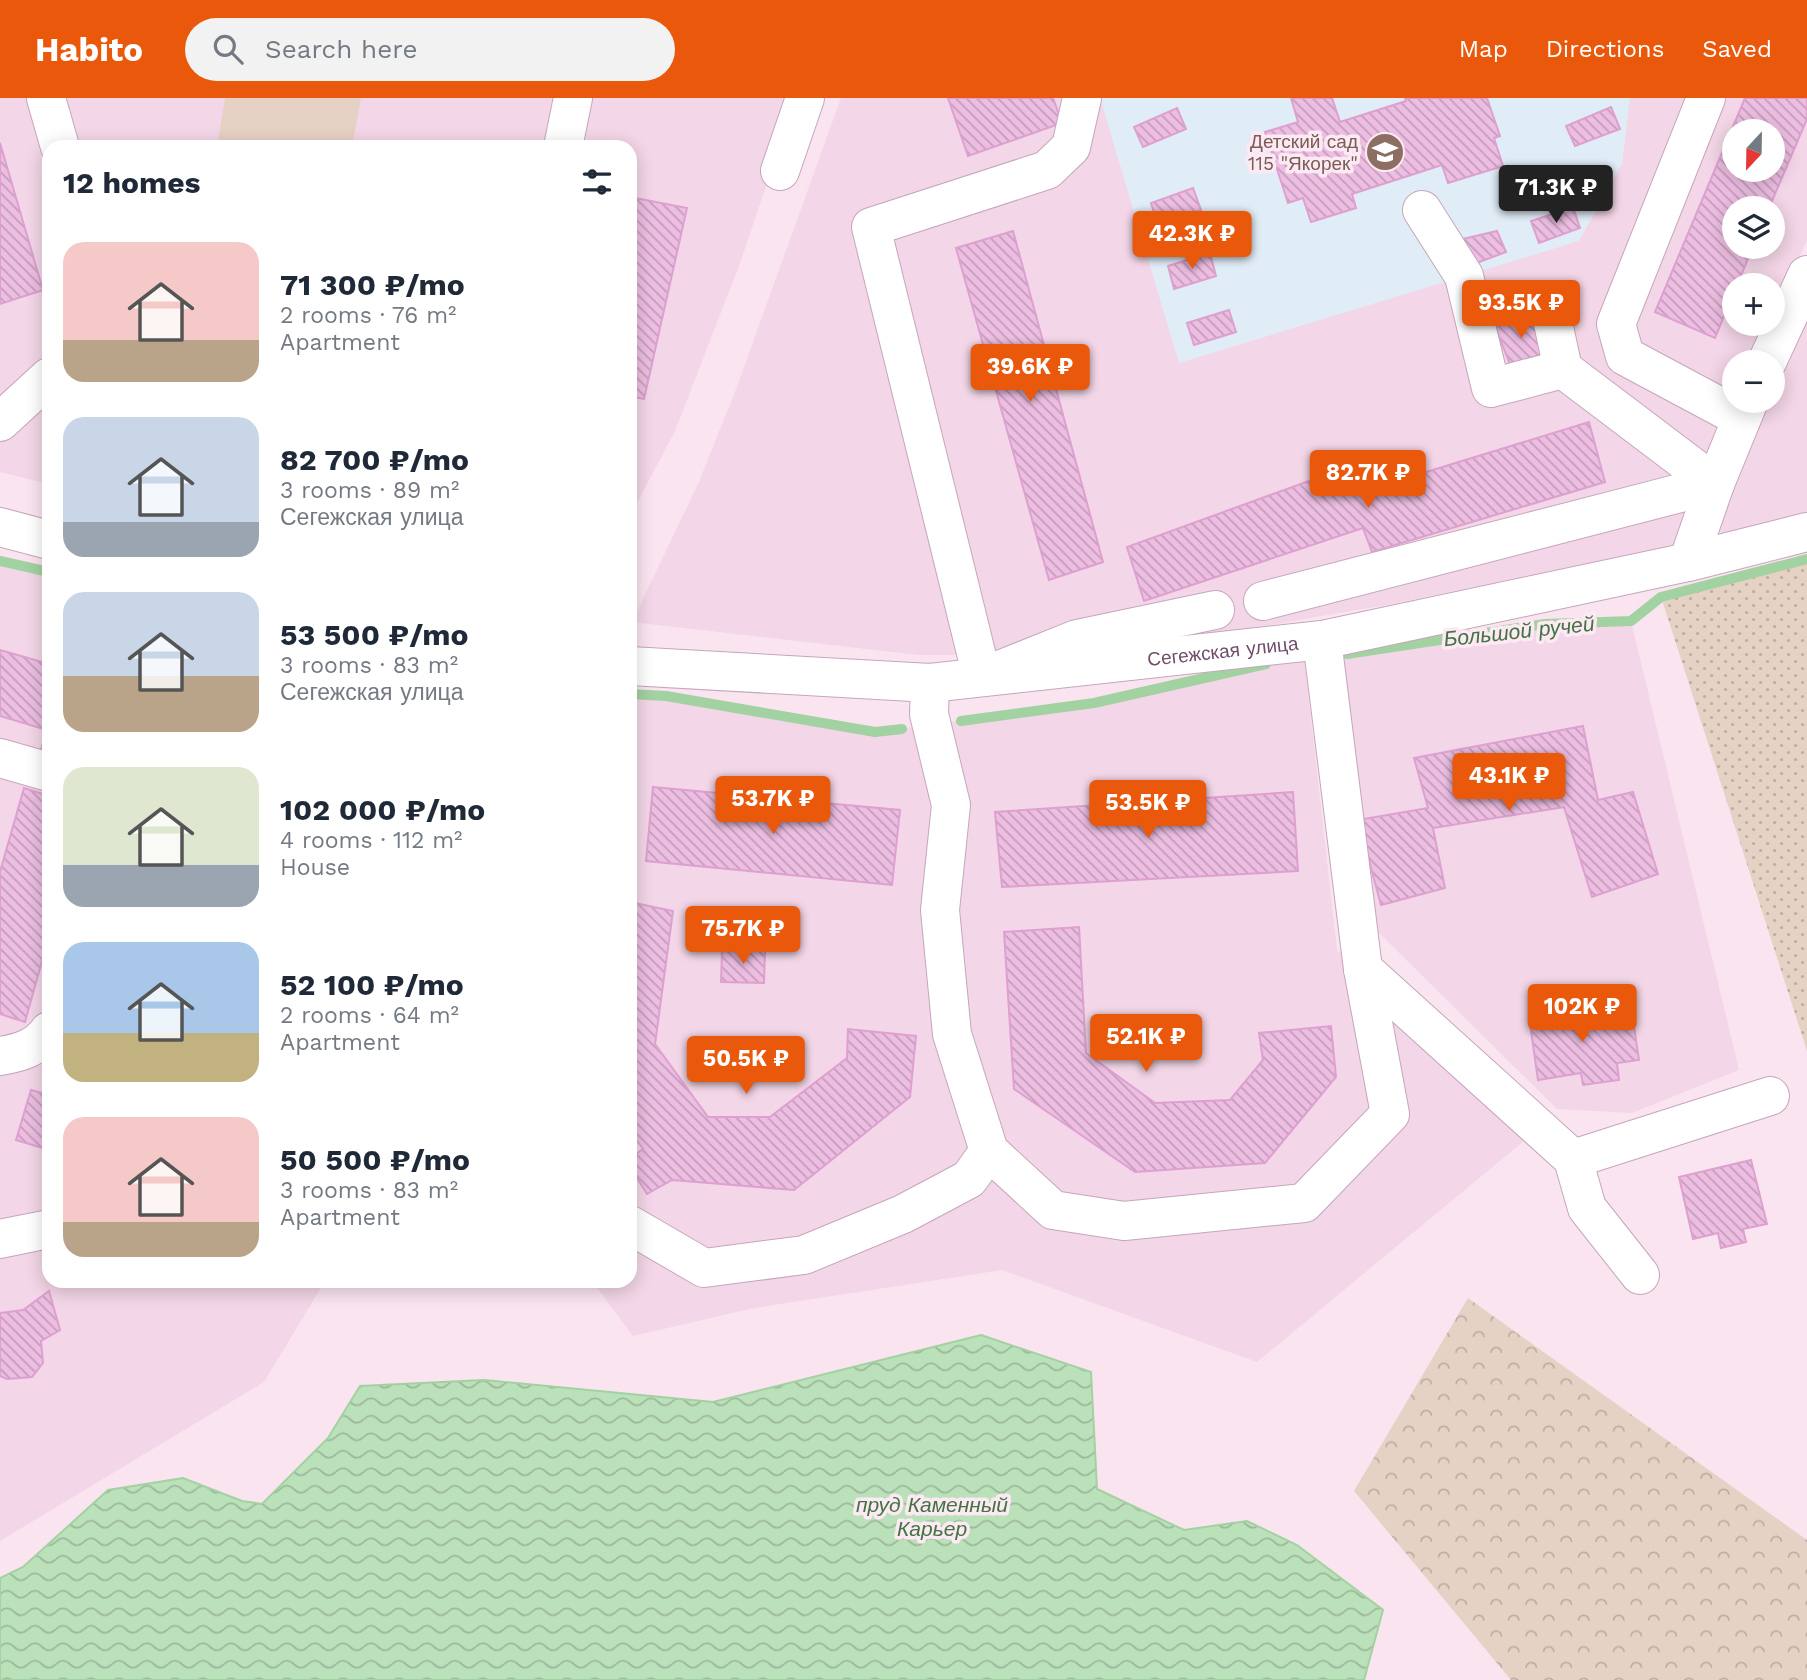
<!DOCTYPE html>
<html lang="en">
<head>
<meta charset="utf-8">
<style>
  :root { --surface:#fff; --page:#f2f2f3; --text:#1f2937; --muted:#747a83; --accent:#ea580c }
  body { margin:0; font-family:"Work Sans",sans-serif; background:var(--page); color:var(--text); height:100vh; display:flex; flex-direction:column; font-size:26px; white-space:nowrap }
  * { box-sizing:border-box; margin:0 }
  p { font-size:23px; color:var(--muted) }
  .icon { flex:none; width:38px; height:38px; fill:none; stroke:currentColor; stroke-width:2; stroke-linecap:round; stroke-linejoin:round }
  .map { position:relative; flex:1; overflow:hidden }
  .sheet { position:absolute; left:42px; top:42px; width:595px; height:1148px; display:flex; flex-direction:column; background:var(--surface); border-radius:21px; box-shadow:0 4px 18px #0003 }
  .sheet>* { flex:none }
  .needle { width:46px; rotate:202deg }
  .tools { position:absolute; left:1722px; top:21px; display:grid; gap:14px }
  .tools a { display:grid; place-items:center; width:63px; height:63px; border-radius:50%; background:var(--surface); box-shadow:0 4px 18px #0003; font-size:35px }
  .price { position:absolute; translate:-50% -60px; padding:0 16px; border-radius:7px; background:var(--accent); color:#fff; font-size:23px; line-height:46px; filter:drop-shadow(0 2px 4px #0008) }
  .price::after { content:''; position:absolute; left:50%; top:42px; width:21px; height:16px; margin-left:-10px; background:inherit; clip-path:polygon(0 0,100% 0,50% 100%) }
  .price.current { background:#222; color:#fff }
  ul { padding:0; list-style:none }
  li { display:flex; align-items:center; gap:21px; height:175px; padding:0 21px }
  li span { display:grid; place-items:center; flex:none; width:196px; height:140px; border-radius:21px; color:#555 }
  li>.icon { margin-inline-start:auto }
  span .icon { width:84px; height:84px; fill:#fffc; stroke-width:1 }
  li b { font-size:30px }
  h2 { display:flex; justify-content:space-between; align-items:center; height:84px; padding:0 21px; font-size:30px }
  header { display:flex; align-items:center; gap:42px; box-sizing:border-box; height:98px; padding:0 35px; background:var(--accent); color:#fff }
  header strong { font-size:33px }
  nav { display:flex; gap:38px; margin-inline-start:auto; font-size:24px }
  .search { width:490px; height:63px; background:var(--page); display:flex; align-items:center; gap:18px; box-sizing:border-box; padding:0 24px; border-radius:38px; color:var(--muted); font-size:26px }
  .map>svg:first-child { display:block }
  .residential { fill:#f3d6e7; fill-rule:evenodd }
  .education { fill:#e0ecf6 }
  .grass { fill:url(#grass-dots) }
  .forest { fill:url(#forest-crowns) }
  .pitch { fill:#e6d2c4 }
  .water { fill:url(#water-waves); stroke:#a2d2a1; stroke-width:2 }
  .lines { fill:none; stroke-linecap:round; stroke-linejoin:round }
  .stream { stroke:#a2d2a1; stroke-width:10 }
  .building { fill:url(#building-back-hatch); stroke:#dea0d0; stroke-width:2; fill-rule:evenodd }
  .minor-casing { stroke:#c5a6bc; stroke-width:40 }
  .minor { stroke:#fff; stroke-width:38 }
  .labels { text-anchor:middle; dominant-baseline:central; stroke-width:7; stroke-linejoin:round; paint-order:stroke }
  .education-label { font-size:19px; fill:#785e54; stroke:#fde9f4; text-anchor:end }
  .street-label { font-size:19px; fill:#704c69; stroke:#fde9f4 }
  .water-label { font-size:21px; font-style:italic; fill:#427442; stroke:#fde9f4 }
</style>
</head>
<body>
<header>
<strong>Habito</strong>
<div class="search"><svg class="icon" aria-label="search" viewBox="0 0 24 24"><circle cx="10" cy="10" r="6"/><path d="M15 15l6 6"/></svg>Search here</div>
<nav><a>Map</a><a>Directions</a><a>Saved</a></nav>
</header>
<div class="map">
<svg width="1807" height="1582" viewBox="0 0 1807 1582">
  <defs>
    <pattern id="grass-dots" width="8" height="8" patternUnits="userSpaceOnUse" patternTransform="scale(1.75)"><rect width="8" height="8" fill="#e6d2c4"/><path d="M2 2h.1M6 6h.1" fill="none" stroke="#bfada3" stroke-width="1.8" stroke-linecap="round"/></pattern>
    <pattern id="forest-crowns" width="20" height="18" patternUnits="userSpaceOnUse" patternTransform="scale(1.75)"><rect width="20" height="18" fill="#e6d2c4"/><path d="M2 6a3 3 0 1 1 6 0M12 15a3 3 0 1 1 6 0" fill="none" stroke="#bfada3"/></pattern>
    <pattern id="water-waves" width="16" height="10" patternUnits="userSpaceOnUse" patternTransform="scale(1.75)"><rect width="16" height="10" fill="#bbe1ba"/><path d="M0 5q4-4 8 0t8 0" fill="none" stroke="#9cb99b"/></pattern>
    <pattern id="building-back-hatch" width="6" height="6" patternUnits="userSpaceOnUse" patternTransform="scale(1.75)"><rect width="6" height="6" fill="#edbee2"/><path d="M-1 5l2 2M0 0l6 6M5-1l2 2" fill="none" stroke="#c49dbb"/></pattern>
  </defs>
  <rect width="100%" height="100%" fill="#fae4f0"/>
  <g class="residential">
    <path d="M0,0H796L740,165L675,333L630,418V49H49V386L0,374Z"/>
    <path d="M841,0H1807V142L1773,220V187H1734V226H1770L1753,264H1734V303L1674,447L1392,506L1094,557H919L632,524L698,386L735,294ZM1734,33H1773V72H1734ZM1734,110H1773V149H1734Z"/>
    <path d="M1807,218V415L1721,437L1717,422L1769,303H1773V295Z"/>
    <path d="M0,463L49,474V1183H325L264,1284L0,1443Z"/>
    <path d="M1631,523L1739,972L1632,1015L1557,1011L1374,830L1350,720L1344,556L1545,526Z"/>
    <path d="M1304,558L1337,852L1531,1037L1257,1264L1002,1172L754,1210L633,1238L592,1183H630V596L666,598L875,634L1094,605Z"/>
  </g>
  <path class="education" d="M1100,0H1630L1622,66L1579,143L1179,265Z"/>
  <path class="grass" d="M1807,461V953L1661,499Z"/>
  <path class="forest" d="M1468,1200L1807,1442V1582H1511L1354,1393Z"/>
  <path class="pitch" d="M225,0H361L352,49H217Z"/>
  <path class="water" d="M981,1237L1091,1274L1097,1391L1184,1432L1247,1423L1297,1447L1383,1512L1364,1582H0V1480L23,1469L108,1392L183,1380L242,1403L262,1406L328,1340L360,1288L484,1282L713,1304Z"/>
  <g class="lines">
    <g class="stream">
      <path d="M0,463L49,474"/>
      <path d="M1347,556L1545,526L1631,523L1661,499L1807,461"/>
      <path d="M630,596L666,598L875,634L902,631"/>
      <path d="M961,623L1094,605L1266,566"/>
    </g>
  </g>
  <g class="building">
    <path d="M948,0H1053L1062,25L968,58Z"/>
    <path d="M1291,0H1332L1340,24L1406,3L1405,0H1487L1500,38L1494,40L1503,68L1448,85L1442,67L1352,96L1356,110L1311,124L1303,100L1288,105L1265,34L1298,24Z"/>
    <path d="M1745,0H1807V21L1769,110H1734V149H1753L1737,187H1734V194L1715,240L1655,214ZM1734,33H1773V72H1734Z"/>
    <path d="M1611,9L1620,31L1575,48L1566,28Z"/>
    <path d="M1177,10L1186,31L1143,49L1134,29Z"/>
    <path d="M0,45L43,192L0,206Z"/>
    <path d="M1193,90L1201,112L1158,127L1151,105Z"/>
    <path d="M630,99L687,110L644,301L630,298Z"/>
    <path d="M1573,109L1580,130L1539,145L1531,123Z"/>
    <path d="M1013,133L1103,464L1049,482L956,150Z"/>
    <path d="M1497,133L1506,154L1474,166L1463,141Z"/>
    <path d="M1210,155L1216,178L1174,191L1168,168Z"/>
    <path d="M1528,210L1548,261L1513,274L1493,223Z"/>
    <path d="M1229,212L1236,234L1194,247L1187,225Z"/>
    <path d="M1589,324L1605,384L1372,454L1363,430L1144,503L1127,449L1353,367L1361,394Z"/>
    <path d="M0,552L49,566V658L40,655L47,632L0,618Z"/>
    <path d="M1583,628L1598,702L1633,694L1658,776L1592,799L1564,709L1433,730L1445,790L1381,807L1358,722L1428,710L1414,660Z"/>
    <path d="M653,689L900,712L892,787L646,763Z"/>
    <path d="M24,690L49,698V838L25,924L0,916V774Z"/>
    <path d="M1293,694L1298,773L1002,789L995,714Z"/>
    <path d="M630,804L673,813L655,946L708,1019H770L847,960L848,931L916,938L910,999L794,1092L672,1082L647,1096L630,1069V1060L643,1051L630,1033Z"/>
    <path d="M1079,829L1086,955L1155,1005L1230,1002L1263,962L1259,935L1331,928L1336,979L1265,1065L1135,1074L1014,991L1004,834Z"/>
    <path d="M722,852L765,853L764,885L721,884Z"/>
    <path d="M1575,903L1577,916L1596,914L1597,920L1632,915L1639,962L1617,965L1619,982L1583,987L1581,975L1538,982L1529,919L1556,916L1555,906Z"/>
    <path d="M31,992L49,997V1052L16,1042Z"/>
    <path d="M1751,1062L1767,1126L1743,1131L1746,1144L1721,1150L1718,1135L1693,1141L1679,1079Z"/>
    <path d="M49,1193L60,1232L41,1243L43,1265L32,1279L7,1281L0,1278V1215L23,1212Z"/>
  </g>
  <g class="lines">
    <defs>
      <g id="minor">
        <path d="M46,0L60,49"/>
        <path d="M1082,0L1071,49L1047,72L871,129L982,579L1077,541L1215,512"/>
        <path d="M1706,0L1616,226L1625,258L1741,320"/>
        <path d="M563,49L573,0"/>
        <path d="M780,73L805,0"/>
        <path d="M1422,112L1464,178L1491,290L1563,271L1715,386"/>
        <path d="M1550,211L1563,271"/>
        <path d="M1767,264L1807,177"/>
        <path d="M0,324L49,279"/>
        <path d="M0,429L49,442"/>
        <path d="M1688,464L1715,386L1749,303"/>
        <path d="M1263,503L1715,386"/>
        <path id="s1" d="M630,568L930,585L1322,542L1688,464L1807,434"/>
        <path d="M930,585L929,616L951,707L940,812L952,936L989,1053L1053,1112L1124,1123L1304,1105L1390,1016L1363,871L1322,542"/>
        <path d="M0,660L49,674"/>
        <path d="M1363,871L1573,1061L1587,1110L1640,1177"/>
        <path d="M0,958C19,955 37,950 49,933"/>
        <path d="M1573,1061L1770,998"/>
        <path d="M630,1127L704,1170L804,1157L903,1116L969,1081L989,1053"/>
        <path d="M0,1141L49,1131"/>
      </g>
    </defs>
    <use href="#minor" class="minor-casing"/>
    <use href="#minor" class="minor"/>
  </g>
  <defs>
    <symbol id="school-disc" viewBox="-11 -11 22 22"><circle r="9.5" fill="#8d6e63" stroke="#fde9f4"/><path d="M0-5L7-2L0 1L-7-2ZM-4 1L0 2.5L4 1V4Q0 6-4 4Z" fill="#fff"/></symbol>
  </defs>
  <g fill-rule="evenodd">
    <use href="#school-disc" x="1363" y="32" width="44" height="44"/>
  </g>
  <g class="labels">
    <g class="education-label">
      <text x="1358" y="43">Детский сад<tspan x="1358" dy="22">115 "Якорек"</tspan></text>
    </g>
    <g class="street-label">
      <text stroke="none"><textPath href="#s1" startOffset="595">Сегежская улица</textPath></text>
    </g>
    <g class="water-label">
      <text transform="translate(1519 533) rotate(-6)">Большой ручей</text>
      <text x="932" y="1406">пруд Каменный<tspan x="932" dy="24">Карьер</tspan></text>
    </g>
  </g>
</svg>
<div class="tools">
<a><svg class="needle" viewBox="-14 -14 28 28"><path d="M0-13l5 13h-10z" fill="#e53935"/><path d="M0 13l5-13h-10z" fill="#747a83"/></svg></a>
<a><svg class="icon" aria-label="layers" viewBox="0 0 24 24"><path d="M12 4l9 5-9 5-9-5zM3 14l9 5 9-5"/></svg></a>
<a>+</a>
<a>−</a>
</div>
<b class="price current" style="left:1556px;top:127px">71.3K ₽</b>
<b class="price" style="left:1192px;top:173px">42.3K ₽</b>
<b class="price" style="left:1521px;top:242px">93.5K ₽</b>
<b class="price" style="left:1030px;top:306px">39.6K ₽</b>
<b class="price" style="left:1368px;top:412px">82.7K ₽</b>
<b class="price" style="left:1509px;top:715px">43.1K ₽</b>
<b class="price" style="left:773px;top:738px">53.7K ₽</b>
<b class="price" style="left:1148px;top:742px">53.5K ₽</b>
<b class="price" style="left:743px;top:868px">75.7K ₽</b>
<b class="price" style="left:1582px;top:946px">102K ₽</b>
<b class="price" style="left:1146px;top:976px">52.1K ₽</b>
<b class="price" style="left:746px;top:998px">50.5K ₽</b>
<section class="sheet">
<h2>12 homes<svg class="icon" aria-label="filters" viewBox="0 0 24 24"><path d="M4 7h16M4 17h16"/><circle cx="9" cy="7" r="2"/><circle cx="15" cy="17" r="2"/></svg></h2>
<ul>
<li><span style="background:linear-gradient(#f6c9c9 70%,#b9a48a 0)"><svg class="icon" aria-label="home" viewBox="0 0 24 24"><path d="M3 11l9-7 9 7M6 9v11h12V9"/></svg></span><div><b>71 300 ₽/mo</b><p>2 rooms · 76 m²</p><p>Apartment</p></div></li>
<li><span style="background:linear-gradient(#c9d6e8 75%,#9aa5b1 0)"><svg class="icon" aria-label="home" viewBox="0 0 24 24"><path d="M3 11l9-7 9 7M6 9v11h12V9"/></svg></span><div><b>82 700 ₽/mo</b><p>3 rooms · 89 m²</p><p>Сегежская улица</p></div></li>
<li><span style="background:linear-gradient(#c9d6e8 60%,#b9a48a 0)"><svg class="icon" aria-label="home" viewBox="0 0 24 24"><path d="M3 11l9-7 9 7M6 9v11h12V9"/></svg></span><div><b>53 500 ₽/mo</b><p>3 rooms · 83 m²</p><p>Сегежская улица</p></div></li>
<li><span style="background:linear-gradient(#dfe7d0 70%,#9aa5b1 0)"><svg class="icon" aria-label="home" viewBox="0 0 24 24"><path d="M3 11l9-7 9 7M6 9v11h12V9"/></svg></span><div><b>102 000 ₽/mo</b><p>4 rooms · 112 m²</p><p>House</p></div></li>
<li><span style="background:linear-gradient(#a9c7e8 65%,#c2b280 0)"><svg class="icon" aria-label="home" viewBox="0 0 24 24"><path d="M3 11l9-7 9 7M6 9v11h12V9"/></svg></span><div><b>52 100 ₽/mo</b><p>2 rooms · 64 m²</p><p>Apartment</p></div></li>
<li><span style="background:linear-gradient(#f6c9c9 75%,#b9a48a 0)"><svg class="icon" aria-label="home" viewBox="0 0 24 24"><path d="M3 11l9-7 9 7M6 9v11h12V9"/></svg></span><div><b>50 500 ₽/mo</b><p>3 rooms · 83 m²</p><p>Apartment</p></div></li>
</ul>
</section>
</div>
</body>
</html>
